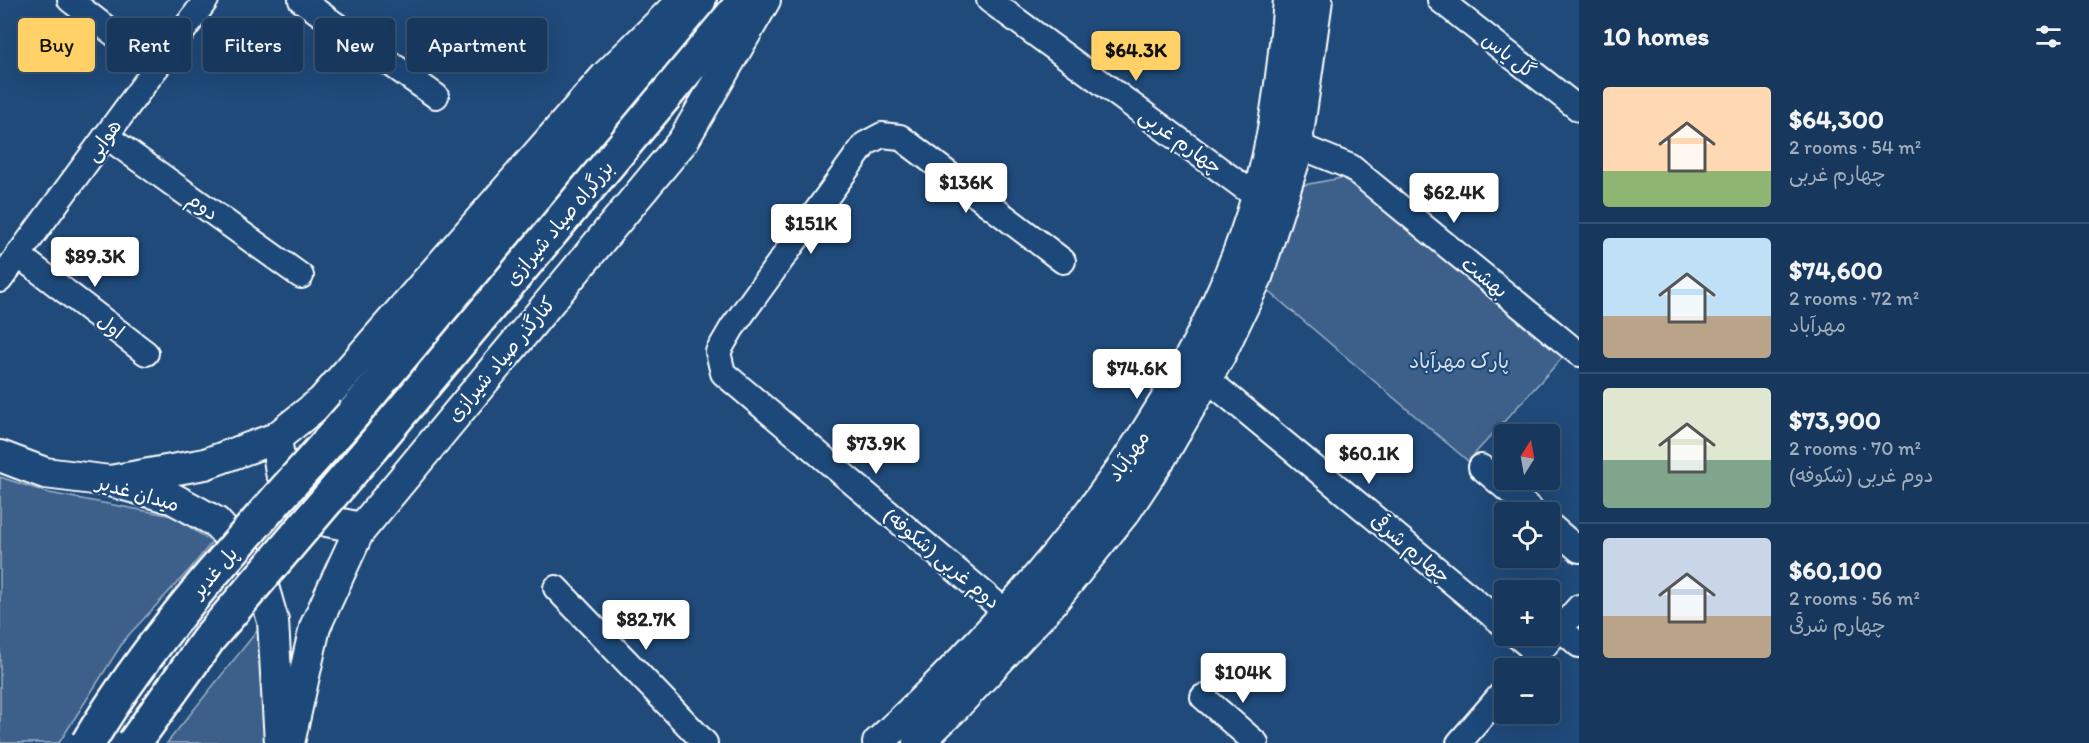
<!DOCTYPE html>
<html lang="en">
<head>
<meta charset="utf-8">
<style>
  :root { --surface:#17385c; --page:#203f62; --text:#f1f3f6; --muted:#9eacbb; --line:#365272; --accent:#ffd166 }
  body { margin:0; font-family:Itim,"Playpen Sans Arabic",sans-serif; background:var(--page); color:var(--text); height:100vh; display:flex; flex-direction:column; font-size:22px; white-space:nowrap }
  * { box-sizing:border-box; margin:0 }
  p { font-size:20px; color:var(--muted) }
  .icon { flex:none; width:33px; height:33px; fill:none; stroke:currentColor; stroke-width:2; stroke-linecap:round; stroke-linejoin:round }
  .map { position:relative; flex:1; overflow:hidden }
  .sheet { display:flex; flex-direction:column; background:var(--surface); width:510px }
  .sheet>* { flex:none }
  .banner { position:absolute; left:18px; top:18px; width:570px; height:54px; display:flex; gap:12px }
  .needle { width:39px; rotate:11deg }
  .controls { position:absolute; left:1494px; top:424px; display:grid; gap:12px }
  .controls a { display:grid; place-items:center; width:66px; height:66px; border-radius:6px; background:var(--surface); box-shadow:0 6px 24px #0002,0 0 0 2px var(--line); font-size:30px }
  .price { position:absolute; translate:-50% -51px; padding:0 14px; border-radius:6px; background:#fff; color:#222; font-size:20px; line-height:39px; filter:drop-shadow(0 2px 3px #0008) }
  .price::after { content:''; position:absolute; left:50%; top:36px; width:18px; height:14px; margin-left:-9px; background:inherit; clip-path:polygon(0 0,100% 0,50% 100%) }
  .price.selected { background:var(--accent); color:#111 }
  ul { padding:0; list-style:none }
  li { display:flex; align-items:center; gap:18px; height:150px; padding:0 24px }
  li+li { border-top:2px solid var(--line) }
  li span { display:grid; place-items:center; flex:none; width:168px; height:120px; border-radius:6px; color:#555 }
  li>.icon { margin-inline-start:auto }
  span .icon { width:72px; height:72px; fill:#fffc; stroke-width:1 }
  li b { font-size:26px }
  h2 { display:flex; justify-content:space-between; align-items:center; height:72px; padding:0 24px; font-size:26px }
  .chip { padding:0 21px; border-radius:6px; background:var(--surface); box-shadow:0 6px 24px #0002,0 0 0 2px var(--line); font-size:21px; line-height:54px }
  .chip.selected { background:var(--accent); color:#111 }
  main { display:flex; flex:1; min-height:0 }
  .map>svg:first-child { display:block }
  .green { fill:#3c618b; stroke:#9eb0c5; stroke-width:1.5 }
  .lines { fill:none; stroke-linecap:round; stroke-linejoin:round }
  .minor-casing { stroke:#fff; stroke-width:28 }
  .major-casing { stroke:#fff; stroke-width:34 }
  .highway-casing { stroke:#fff; stroke-width:38 }
  .minor { stroke:#1f4a7a; stroke-width:24 }
  .major { stroke:#1f4a7a; stroke-width:30 }
  .highway { stroke:#1f4a7a; stroke-width:33 }
  .highway-bridge-casing { stroke:#fff; stroke-width:38; stroke-linecap:butt }
  .highway-bridge { stroke:#1f4a7a; stroke-width:33 }
  .labels { text-anchor:middle; dominant-baseline:central; stroke-width:4.5; stroke-linejoin:round; paint-order:stroke }
  .street-label { font-size:20px; fill:#fff; stroke:#1f4a7a }
  .park-label { font-size:20px; fill:#d8dfe8; stroke:#1f4a7a }
</style>
</head>
<body>
<main>
<div class="map">
<svg width="1579" height="743" viewBox="0 0 1579 743">
  <rect width="100%" height="100%" fill="#1f4a7a"/>
  <filter id="ink" filterUnits="userSpaceOnUse"><feTurbulence type="fractalNoise" baseFrequency=".0167" numOctaves="2"/><feDisplacementMap in="SourceGraphic" scale="12" xChannelSelector="R" yChannelSelector="G"/><feConvolveMatrix kernelMatrix="1 2 1 2 8 2 1 2 1" color-interpolation-filters="sRGB"/></filter>
  <g filter="url(#ink)">
    <g class="green">
      <path d="M1346,177L1563,357L1468,461L1265,288L1304,185Z"/>
      <path d="M0,477L49,493L173,516L212,542L191,568L125,639L59,743H0Z"/>
      <path d="M261,626L264,743H167Z"/>
    </g>
    <g class="lines">
      <defs>
        <g id="minor">
          <path d="M70,0L157,67"/>
          <path d="M301,0L436,96"/>
          <path d="M989,0L1257,197"/>
          <path d="M1440,0L1579,109"/>
          <path d="M106,136L301,276"/>
          <path d="M1299,146L1351,167L1579,354"/>
          <path d="M18,255L146,353"/>
          <path d="M0,280L206,0"/>
          <path d="M1206,378L1504,625"/>
          <path d="M1481,467L1535,513"/>
          <path d="M1550,525L1579,550"/>
          <path d="M556,588L705,743"/>
          <path d="M1007,613L723,373L718,352L732,328L865,144L882,135L900,137L1063,261"/>
          <path d="M1560,628L1579,645"/>
          <path d="M1517,636L1538,653"/>
          <path d="M1524,669L1579,607"/>
          <path d="M1203,697L1256,743"/>
          <path d="M1459,743L1504,691"/>
        </g>
        <g id="major">
          <path d="M276,438L281,472L299,502L327,521L361,528"/>
          <path d="M0,456L45,473L110,481L172,498L216,522L258,569L273,621L280,743"/>
          <path d="M110,481L205,464L276,438L322,401L605,77L679,4"/>
          <path d="M289,743L315,627L358,533L683,141L765,0"/>
          <path d="M878,743C1036,596 1195,407 1257,197C1275,139 1284,61 1289,0"/>
          <path d="M918,743L953,709L1049,606L1127,509L1162,456L1220,355L1257,277L1299,146L1298,134L1317,0"/>
        </g>
        <g id="highway">
          <path d="M354,413L699,0"/>
          <path d="M373,446L745,0"/>
        </g>
      </defs>
      <use href="#minor" class="minor-casing"/>
      <use href="#major" class="major-casing"/>
      <use href="#highway" class="highway-casing"/>
      <use href="#minor" class="minor"/>
      <use href="#major" class="major"/>
      <use href="#highway" class="highway"/>
      <defs>
        <g id="highway-bridge">
          <path d="M88,743C161,621 261,519 354,413"/>
          <path d="M134,743L210,637L373,446"/>
        </g>
      </defs>
      <use href="#highway-bridge" class="highway-bridge-casing"/>
      <use href="#highway-bridge" class="highway-bridge"/>
    </g>
  </g>
  <g class="labels">
    <g class="street-label">
      <text transform="translate(1509 55) rotate(38)">گل یاس</text>
      <text transform="translate(103 140) rotate(-54)">هوایی</text>
      <text transform="translate(1181 141) rotate(36)">چهارم غربی</text>
      <text transform="translate(203 206) rotate(36)">دوم</text>
      <text transform="translate(559 223) rotate(-50)">بزرگراه صیاد شیرازی</text>
      <text transform="translate(1485 277) rotate(39)">بهشت</text>
      <text transform="translate(111 326) rotate(37)">اول</text>
      <text transform="translate(501 359) rotate(-50)">کنارگذر صیاد شیرازی</text>
      <text transform="translate(1128 456) rotate(-55)">مهرآباد</text>
      <text transform="translate(138 493) rotate(16)">میدان غدیر</text>
      <text transform="translate(1411 548) rotate(40)">چهارم شرقی</text>
      <text transform="translate(942 558) rotate(40)">دوم غربی (شکوفه)</text>
      <text transform="translate(214 572) rotate(-49)">پل غدیر</text>
    </g>
    <g class="park-label">
      <text x="1459" y="361">پارک مهرآباد</text>
    </g>
  </g>
</svg>
<div class="controls">
<a><svg class="needle" viewBox="-14 -14 28 28"><path d="M0-13l5 13h-10z" fill="#e53935"/><path d="M0 13l5-13h-10z" fill="#9eacbb"/></svg></a>
<a><svg class="icon" aria-label="locate" viewBox="0 0 24 24"><circle cx="12" cy="12" r="6"/><path d="M12 2v4M12 18v4M2 12h4M18 12h4"/></svg></a>
<a>+</a>
<a>−</a>
</div>
<b class="price selected" style="left:1136px;top:82px">$64.3K</b>
<b class="price" style="left:966px;top:214px">$136K</b>
<b class="price" style="left:1454px;top:224px">$62.4K</b>
<b class="price" style="left:811px;top:255px">$151K</b>
<b class="price" style="left:95px;top:288px">$89.3K</b>
<b class="price" style="left:1137px;top:400px">$74.6K</b>
<b class="price" style="left:876px;top:475px">$73.9K</b>
<b class="price" style="left:1369px;top:485px">$60.1K</b>
<b class="price" style="left:646px;top:651px">$82.7K</b>
<b class="price" style="left:1243px;top:704px">$104K</b>
<div class="banner">
<a class="chip selected">Buy</a>
<a class="chip">Rent</a>
<a class="chip">Filters</a>
<a class="chip">New</a>
<a class="chip">Apartment</a>
</div>
</div>
<section class="sheet">
<h2>10 homes<svg class="icon" aria-label="filters" viewBox="0 0 24 24"><path d="M4 7h16M4 17h16"/><circle cx="9" cy="7" r="2"/><circle cx="15" cy="17" r="2"/></svg></h2>
<ul>
<li><span style="background:linear-gradient(#ffd9b3 70%,#8fb573 0)"><svg class="icon" aria-label="home" viewBox="0 0 24 24"><path d="M3 11l9-7 9 7M6 9v11h12V9"/></svg></span><div><b>$64,300</b><p>2 rooms · 54 m²</p><p>چهارم غربی</p></div></li>
<li><span style="background:linear-gradient(#bfe0f5 65%,#b9a48a 0)"><svg class="icon" aria-label="home" viewBox="0 0 24 24"><path d="M3 11l9-7 9 7M6 9v11h12V9"/></svg></span><div><b>$74,600</b><p>2 rooms · 72 m²</p><p>مهرآباد</p></div></li>
<li><span style="background:linear-gradient(#dfe7d0 60%,#7fa58c 0)"><svg class="icon" aria-label="home" viewBox="0 0 24 24"><path d="M3 11l9-7 9 7M6 9v11h12V9"/></svg></span><div><b>$73,900</b><p>2 rooms · 70 m²</p><p>دوم غربی (شکوفه)</p></div></li>
<li><span style="background:linear-gradient(#c9d6e8 65%,#b9a48a 0)"><svg class="icon" aria-label="home" viewBox="0 0 24 24"><path d="M3 11l9-7 9 7M6 9v11h12V9"/></svg></span><div><b>$60,100</b><p>2 rooms · 56 m²</p><p>چهارم شرقی</p></div></li>
</ul>
</section>
</main>
</body>
</html>
